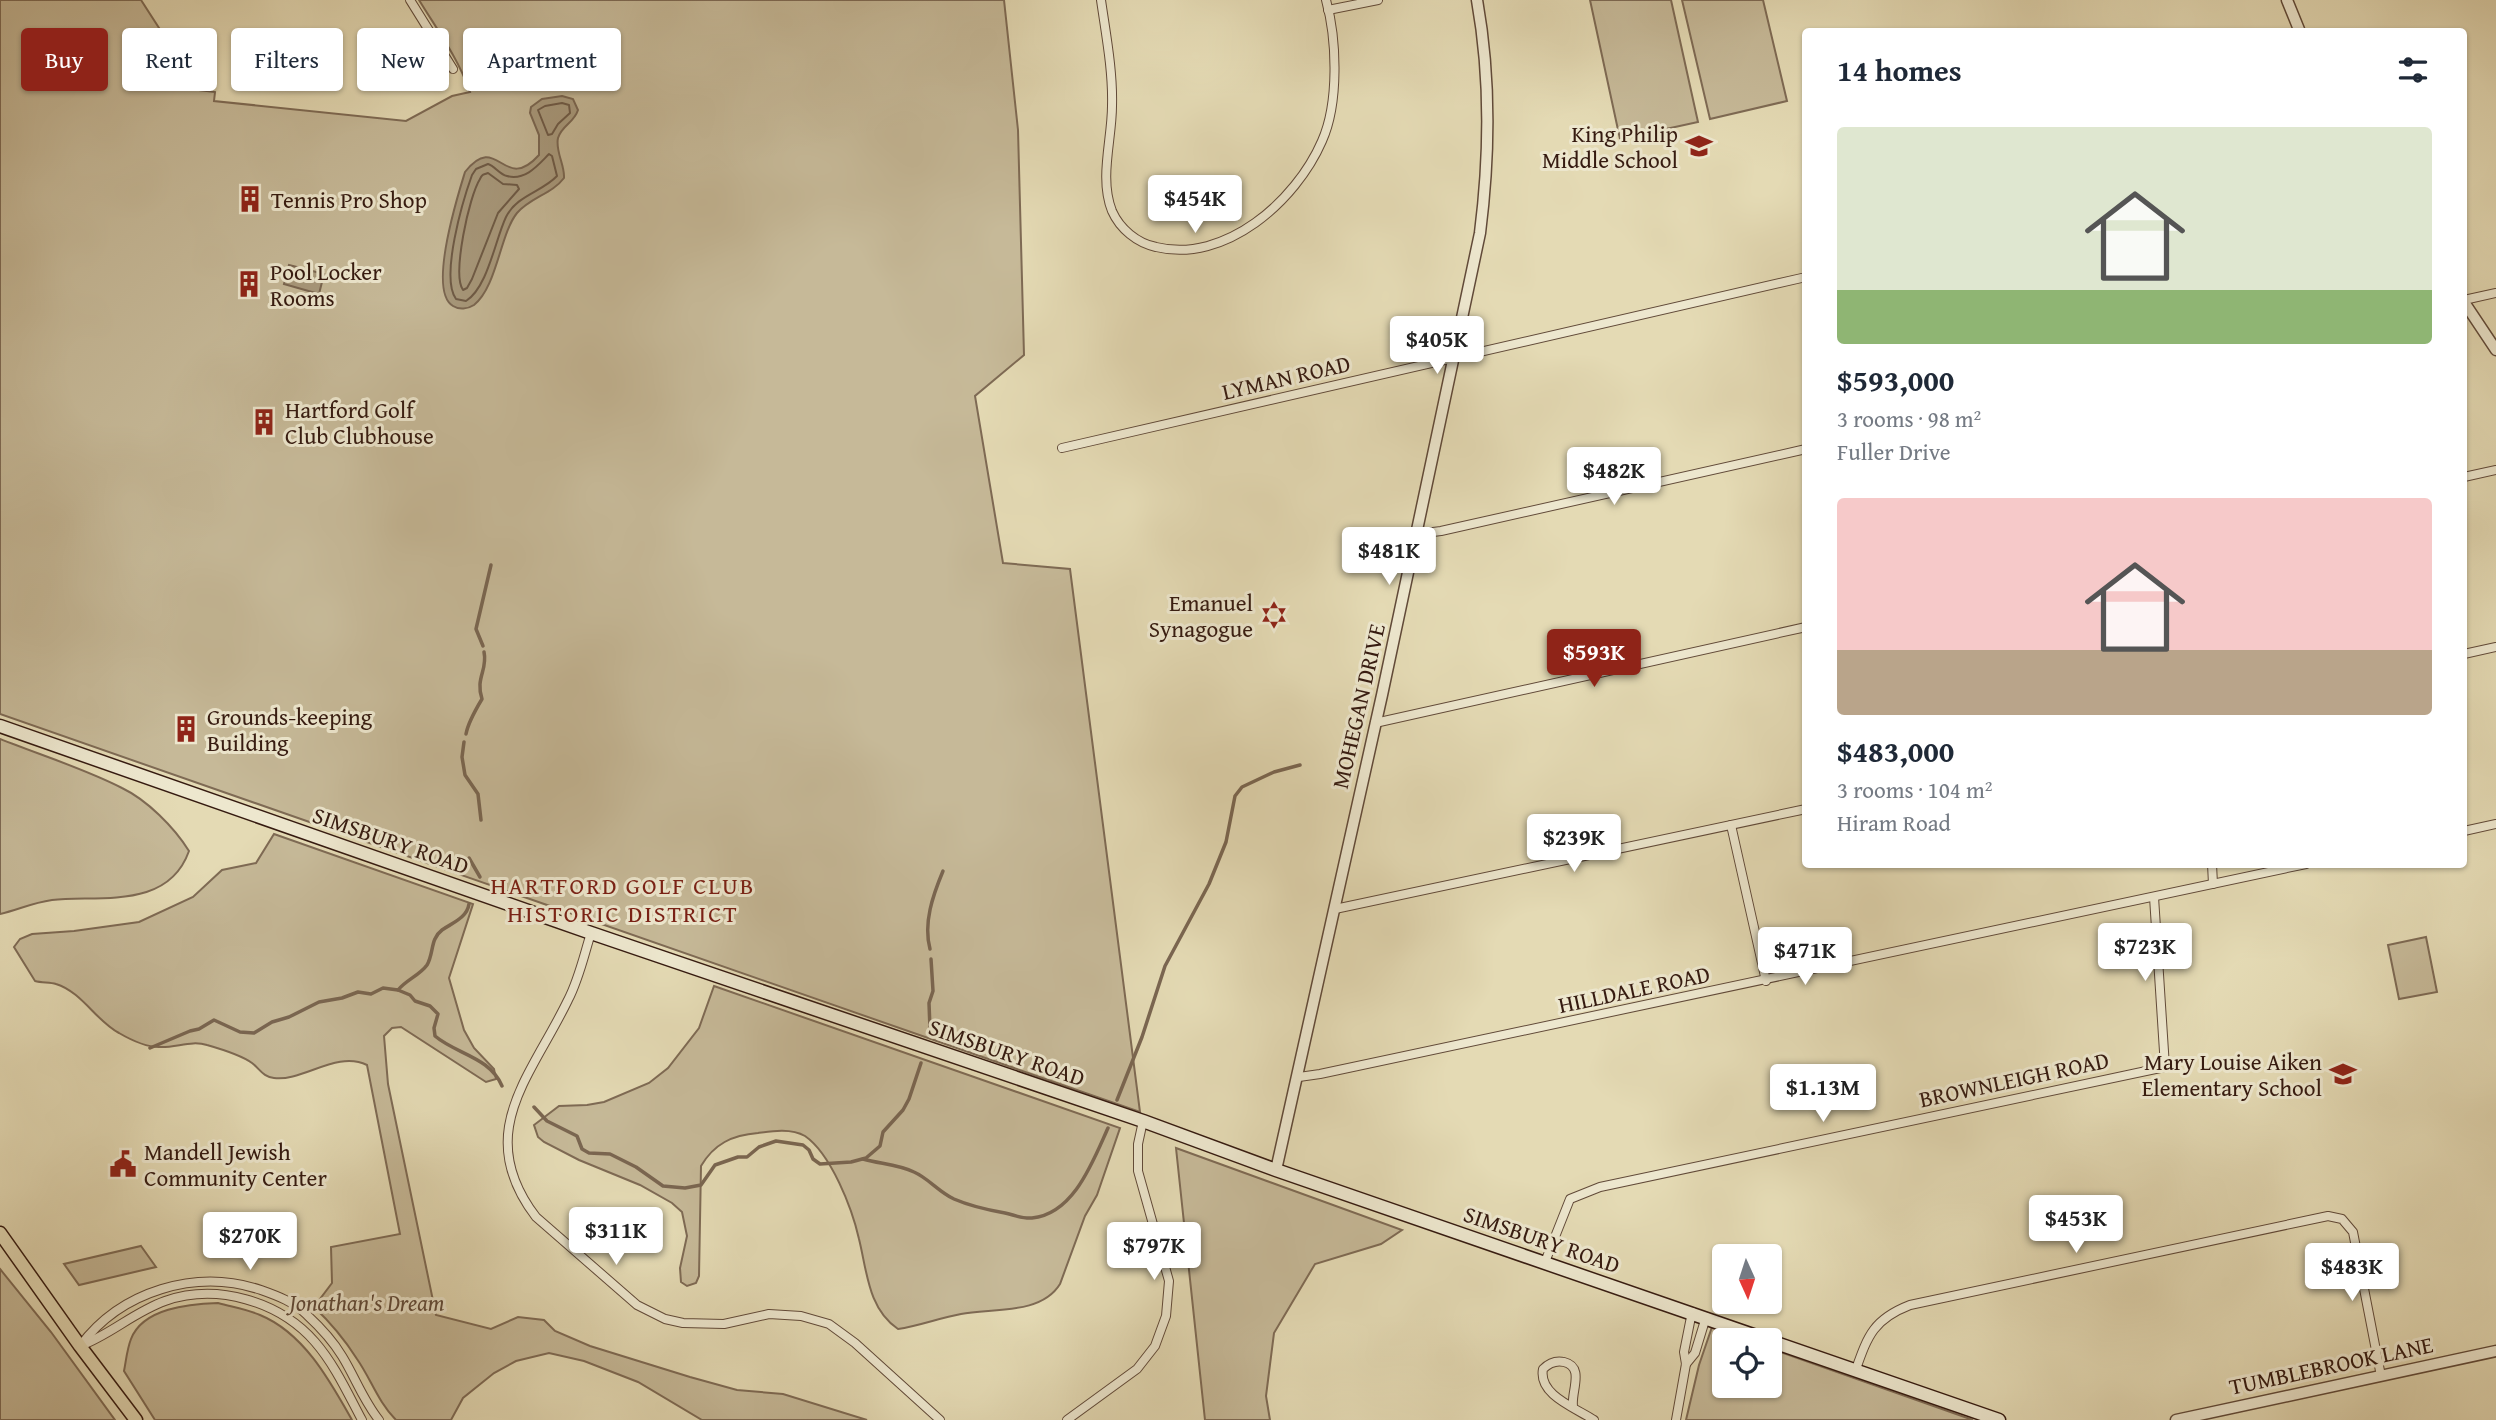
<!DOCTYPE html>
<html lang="en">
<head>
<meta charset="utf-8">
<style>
  :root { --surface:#fff; --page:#f2f2f3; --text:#1f2937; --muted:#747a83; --accent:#8f2418 }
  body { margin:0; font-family:"Gentium Book Plus",serif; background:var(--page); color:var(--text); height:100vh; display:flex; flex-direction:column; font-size:26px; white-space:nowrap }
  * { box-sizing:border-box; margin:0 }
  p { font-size:23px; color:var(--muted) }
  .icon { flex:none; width:38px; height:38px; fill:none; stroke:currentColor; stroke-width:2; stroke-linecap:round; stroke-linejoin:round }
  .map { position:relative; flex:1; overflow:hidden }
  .panel { position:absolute; left:1802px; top:28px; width:665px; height:840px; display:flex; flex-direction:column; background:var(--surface); border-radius:7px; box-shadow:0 2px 5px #0004 }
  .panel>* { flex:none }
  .banner { position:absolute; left:21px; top:28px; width:665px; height:63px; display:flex; gap:14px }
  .needle { width:46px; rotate:177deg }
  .buttons { position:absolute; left:1712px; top:1244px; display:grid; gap:14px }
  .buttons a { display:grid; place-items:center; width:70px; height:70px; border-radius:7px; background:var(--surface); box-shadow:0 2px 5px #0004; font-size:35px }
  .price { position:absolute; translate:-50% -60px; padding:0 16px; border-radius:7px; background:#fff; color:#222; font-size:23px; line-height:46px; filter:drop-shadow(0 2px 4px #0008) }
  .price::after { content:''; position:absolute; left:50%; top:42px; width:21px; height:16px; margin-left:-10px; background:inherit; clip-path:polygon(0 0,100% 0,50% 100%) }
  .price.current { background:var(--accent); color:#fff }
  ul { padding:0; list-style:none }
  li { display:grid; align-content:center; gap:14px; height:371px; padding:0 35px }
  li span { display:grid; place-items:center; height:217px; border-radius:7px; color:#555 }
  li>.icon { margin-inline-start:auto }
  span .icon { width:126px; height:126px; fill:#fffc; stroke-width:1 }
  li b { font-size:30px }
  h2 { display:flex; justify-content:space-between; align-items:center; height:84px; padding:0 35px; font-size:30px }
  .pill { padding:0 24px; border-radius:7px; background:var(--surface); box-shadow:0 2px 5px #0004; font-size:24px; line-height:63px }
  .pill.current { background:var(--accent); color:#fff }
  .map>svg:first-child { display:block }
  .green { fill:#c6b998; stroke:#7e6a54; stroke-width:2 }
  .water { fill:#a8997c; stroke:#7a6651; stroke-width:2 }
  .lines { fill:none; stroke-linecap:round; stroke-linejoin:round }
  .shore { stroke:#6e5a46; stroke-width:2 }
  .stream { stroke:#7a6651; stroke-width:3.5 }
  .minor-casing { stroke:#614a39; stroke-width:10 }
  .tertiary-casing { stroke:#614a39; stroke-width:13 }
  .secondary-casing { stroke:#351a10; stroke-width:15 }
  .primary-casing { stroke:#351a10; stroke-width:15 }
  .minor { stroke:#ede7ce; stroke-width:8 }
  .tertiary { stroke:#ede7ce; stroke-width:10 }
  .secondary { stroke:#ede7ce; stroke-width:12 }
  .primary { stroke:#e4dab4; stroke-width:12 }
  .labels { text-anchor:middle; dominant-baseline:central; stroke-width:6; stroke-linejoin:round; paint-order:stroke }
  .poi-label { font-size:23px; fill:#351a10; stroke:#ede7ce; text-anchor:start }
  .street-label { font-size:23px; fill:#351a10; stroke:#ede7ce }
  .park-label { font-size:23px; font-style:italic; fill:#604a39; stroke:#ede7ce }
  .neighbourhood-label { font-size:24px; letter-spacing:2px; fill:#7a1f14; stroke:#ede7ce }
</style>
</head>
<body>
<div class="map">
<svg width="2496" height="1420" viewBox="0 0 2496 1420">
  <rect width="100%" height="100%" fill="#e4dab4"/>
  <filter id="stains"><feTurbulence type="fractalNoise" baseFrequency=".00286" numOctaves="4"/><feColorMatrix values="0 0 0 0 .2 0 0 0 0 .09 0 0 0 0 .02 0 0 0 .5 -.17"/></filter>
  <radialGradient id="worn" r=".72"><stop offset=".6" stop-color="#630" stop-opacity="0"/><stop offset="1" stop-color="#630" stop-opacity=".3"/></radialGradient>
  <g class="green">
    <path d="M0,0H141L199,90L215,92L214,101L406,121L452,96L470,92C458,58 438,31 419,0H1004L1018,130L1024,355L975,396L1003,563L1070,569L1140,1112L0,714Z"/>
    <path d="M1590,0H1671L1698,122L1620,139Z"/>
    <path d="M1682,0H1763L1787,101L1710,119Z"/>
    <path d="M0,739C40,755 83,768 122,788C147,800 174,827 189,851C168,910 100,895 52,900C31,903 18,910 0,914Z"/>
    <path d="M274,834L473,904L449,978L464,1030L474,1048L494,1069L496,1079L486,1082L401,1027L392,1028L384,1036L388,1084L436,1315L491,1329L518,1317L544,1320L555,1331L590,1346L690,1377L737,1390L783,1394L867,1420H702L638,1382L584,1361L549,1353L516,1361L494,1373L463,1398L451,1420H396C378,1402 371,1379 357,1359C345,1340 331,1323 314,1307L332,1283L331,1247L400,1234L367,1065C337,1050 302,1082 274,1078C263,1077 260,1069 252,1063C241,1055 221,1049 207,1045C191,1040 176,1048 159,1047C146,1047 131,1040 119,1033C96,1021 82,992 56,984C50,982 42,983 35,981L14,947L20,939L32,934L74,931L139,922L193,897L222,870L256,863Z"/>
    <path d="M2426,937L2437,992L2399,999L2388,945Z"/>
    <path d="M714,986L1120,1128L1097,1195L1085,1216L1060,1284C1041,1315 992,1308 961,1314C939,1318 919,1326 898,1329C868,1309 867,1271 859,1239C852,1208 831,1154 805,1136C791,1128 772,1131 758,1133C732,1135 714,1144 701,1166L699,1276L696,1283L687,1286L681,1282L680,1268L687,1236L682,1212L672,1203L640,1185L579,1160L544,1142L538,1137L534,1125L559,1106L587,1105L604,1102L649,1083L668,1068L699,1028Z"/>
    <path d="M1176,1148L1402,1230L1381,1244L1315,1264L1274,1333L1266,1396L1270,1420H1205Z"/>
    <path d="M141,1246L156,1267L79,1285L64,1264Z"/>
    <path d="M0,1269L51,1332L115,1420H0Z"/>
    <path d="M218,1303C232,1307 246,1309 260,1315C304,1333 330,1381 352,1420H155L124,1371C126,1361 127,1349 131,1339C143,1308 189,1304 218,1303Z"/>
    <path d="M1712,1327L1749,1340H1724V1386H1769V1348L1973,1420H1686L1699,1365Z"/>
  </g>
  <g class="water">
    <path d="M562,96L573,99L578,110C574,123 562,125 558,138C555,151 565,165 564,178C552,194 531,197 517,213C500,234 497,287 474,305C468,309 459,310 453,306C427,291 458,195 465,172C498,130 503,195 539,155V135L530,113L531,107L542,99Z"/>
    <path d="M289,265L324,274L319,294L284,284Z"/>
  </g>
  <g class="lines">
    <g class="shore">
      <path d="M562,103L569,105L570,113L558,124L552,134L548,135L538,110L545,106Z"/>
      <path d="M549,154L552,156L557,176C542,192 517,195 506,217C495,240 488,287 466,301L456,299C440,277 463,200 472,175L476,169L488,164C495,166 499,174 507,176C526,181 539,164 549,154Z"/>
      <path d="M488,173L503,184L517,185L519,189L498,213L472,279L467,288L463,290C452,275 469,196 480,179C482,174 483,175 488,173Z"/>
    </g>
    <g class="stream">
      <path d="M483,646L476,629L491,565"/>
      <path d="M466,734C468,723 476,709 482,699C475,678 488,670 484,652"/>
      <path d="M464,742L462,757L465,775L478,794L481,820"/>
      <path d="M469,858L480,877"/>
      <path d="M930,949C923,923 933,895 943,871"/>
      <path d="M398,990C406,980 420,975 427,965C434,953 430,939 442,930C452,923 467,918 469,904"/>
      <path d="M930,1029L929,1003L933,991L931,959"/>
      <path d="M150,1048L190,1031L199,1029L214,1020L240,1032L254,1033L272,1022L289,1017L319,1002L342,998L358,992L371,994L383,988L398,990L410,995L415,1001L430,1006L438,1014L434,1028L435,1036C456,1054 490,1057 502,1086"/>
      <path d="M1117,1100L1142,1037L1165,966L1209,884L1226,842L1235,796L1242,787L1274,772L1300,765"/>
      <path d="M534,1107L547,1121L577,1136L582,1149L589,1153L610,1154L636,1167L663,1186L685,1188L701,1185L715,1165L738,1157H747L759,1147L776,1141L803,1145L809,1150L813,1159L820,1164L851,1162L866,1158L880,1146L883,1132L903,1110L909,1099L921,1063"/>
      <path d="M863,1159C880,1164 897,1164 914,1172C928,1178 939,1192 954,1199C970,1206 988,1210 1005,1213C1014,1215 1023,1219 1032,1218C1074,1214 1093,1161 1108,1128"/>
    </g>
    <defs>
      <g id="minor">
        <path d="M410,0L453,69"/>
        <path d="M1101,0C1106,35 1113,71 1112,106C1112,140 1099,178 1112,211C1120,229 1137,243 1156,247C1225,264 1296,201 1322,141C1339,103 1337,40 1326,0"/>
        <path d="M1328,10L1378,0"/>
        <path d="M2464,300L2496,293"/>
        <path d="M1062,448L1806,277"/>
        <path d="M2464,477L2496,470"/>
        <path d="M1417,534L1441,531L1806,449"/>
        <path d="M2464,654L2496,647"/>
        <path d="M1375,723L1806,627"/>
        <path d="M1731,825L1766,981"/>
        <path d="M2464,831L2496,824"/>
        <path d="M2212,864L2213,884"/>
        <path d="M1335,909L1806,809"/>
        <path d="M591,933C584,955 579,979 568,1000C531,1077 472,1133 536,1217L637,1305L665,1319L683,1323L724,1324L769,1314L801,1316L829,1324L855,1343L940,1420"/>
        <path d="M1299,1077L1320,1074L2306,864"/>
        <path d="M1545,1262L1570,1199L1600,1187L2165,1067L2154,897"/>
        <path d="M80,1346C121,1291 196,1268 261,1290C278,1296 294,1302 307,1315C320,1327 333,1341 342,1356C355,1377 363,1400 379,1420"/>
        <path d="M80,1346C110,1335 134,1312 165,1301C217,1283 279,1301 315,1342C335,1365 348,1394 362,1420"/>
        <path d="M1686,1364L1695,1353L1706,1317"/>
        <path d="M1856,1369C1868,1335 1874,1319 1910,1305L2328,1216L2342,1219L2353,1232L2381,1376"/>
        <path d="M1573,1406C1571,1391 1585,1367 1564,1362C1555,1360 1549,1363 1543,1369C1538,1395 1576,1408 1594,1420"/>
        <path d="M1067,1420L1137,1369L1155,1346L1166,1316L1169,1281L1138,1171V1144L1143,1121"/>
        <path d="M1676,1420L1686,1364L1684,1352L1692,1312"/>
      </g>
      <g id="tertiary">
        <path d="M2287,0L2300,32"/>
        <path d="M2464,302L2496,350"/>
        <path d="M1276,1170L1382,695L1480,233C1490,154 1491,78 1477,0"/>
        <path d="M2176,1420L2496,1351"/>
      </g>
      <path id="secondary" d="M0,726L591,933L1143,1121L1276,1170L1999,1420"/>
      <path id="primary" d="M0,1233L80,1346L136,1420"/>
    </defs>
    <use href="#minor" class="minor-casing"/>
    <use href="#tertiary" class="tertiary-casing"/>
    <use href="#secondary" class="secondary-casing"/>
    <use href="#primary" class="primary-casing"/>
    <use href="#minor" class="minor"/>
    <use href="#tertiary" class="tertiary"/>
    <use href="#secondary" class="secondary"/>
    <use href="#primary" class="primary"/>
  </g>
  <defs>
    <symbol id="school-bare" viewBox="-9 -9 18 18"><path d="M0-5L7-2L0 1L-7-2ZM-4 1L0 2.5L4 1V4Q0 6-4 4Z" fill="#8f2418" stroke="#ede7ce" stroke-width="2.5" paint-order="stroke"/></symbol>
    <symbol id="building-bare" viewBox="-9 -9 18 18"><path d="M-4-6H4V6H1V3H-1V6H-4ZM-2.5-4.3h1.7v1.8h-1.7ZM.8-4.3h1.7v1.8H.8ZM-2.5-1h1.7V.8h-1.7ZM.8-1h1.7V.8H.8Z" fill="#8f2418" stroke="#ede7ce" stroke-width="2.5" paint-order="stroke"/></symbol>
    <symbol id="synagogue-bare" viewBox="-9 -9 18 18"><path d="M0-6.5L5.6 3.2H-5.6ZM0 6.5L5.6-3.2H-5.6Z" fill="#8f2418" stroke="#ede7ce" stroke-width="2.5" paint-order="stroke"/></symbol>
    <symbol id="civic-bare" viewBox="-9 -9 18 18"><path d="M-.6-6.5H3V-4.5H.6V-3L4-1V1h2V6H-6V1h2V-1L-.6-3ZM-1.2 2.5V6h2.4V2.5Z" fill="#8f2418" stroke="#ede7ce" stroke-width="2.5" paint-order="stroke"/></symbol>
  </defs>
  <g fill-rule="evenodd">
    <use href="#school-bare" x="1680" y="127" width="38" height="38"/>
    <use href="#building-bare" x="231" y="180" width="38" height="38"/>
    <use href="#building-bare" x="230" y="265" width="38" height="38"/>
    <use href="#building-bare" x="245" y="403" width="38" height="38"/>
    <use href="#synagogue-bare" x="1255" y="596" width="38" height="38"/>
    <use href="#building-bare" x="167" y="710" width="38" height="38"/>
    <use href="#school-bare" x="2324" y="1055" width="38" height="38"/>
    <use href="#civic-bare" x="104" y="1145" width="38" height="38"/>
  </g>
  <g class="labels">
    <g class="poi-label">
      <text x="1678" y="133" text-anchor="end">King Philip<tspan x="1678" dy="26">Middle School</tspan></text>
      <text x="271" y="199">Tennis Pro Shop</text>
      <text x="270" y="271">Pool Locker<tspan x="270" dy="26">Rooms</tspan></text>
      <text x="285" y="409">Hartford Golf<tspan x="285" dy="26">Club Clubhouse</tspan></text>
      <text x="1253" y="602" text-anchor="end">Emanuel<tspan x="1253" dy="26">Synagogue</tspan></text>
      <text x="207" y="716">Grounds-keeping<tspan x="207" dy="26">Building</tspan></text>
      <text x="2322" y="1061" text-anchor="end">Mary Louise Aiken<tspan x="2322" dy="26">Elementary School</tspan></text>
      <text x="144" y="1151">Mandell Jewish<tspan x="144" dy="26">Community Center</tspan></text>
    </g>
    <g class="street-label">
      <text transform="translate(1286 377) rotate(-13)">LYMAN ROAD</text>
      <text transform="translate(1358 706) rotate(-77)">MOHEGAN DRIVE</text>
      <text transform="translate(391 840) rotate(19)">SIMSBURY ROAD</text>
      <text transform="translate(1634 989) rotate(-12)">HILLDALE ROAD</text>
      <text transform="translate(1007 1052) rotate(19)">SIMSBURY ROAD</text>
      <text transform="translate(2014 1079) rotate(-12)">BROWNLEIGH ROAD</text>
      <text transform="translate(1542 1239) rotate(19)">SIMSBURY ROAD</text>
      <text transform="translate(2331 1365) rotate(-12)">TUMBLEBROOK LANE</text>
    </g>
    <g class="park-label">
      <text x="367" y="1302">Jonathan's Dream</text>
    </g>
    <g class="neighbourhood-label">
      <text x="623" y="885">HARTFORD GOLF CLUB<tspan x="623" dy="28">HISTORIC DISTRICT</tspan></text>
    </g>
  </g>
  <rect width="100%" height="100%" filter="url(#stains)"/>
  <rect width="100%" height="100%" fill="url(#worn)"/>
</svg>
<div class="buttons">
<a><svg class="needle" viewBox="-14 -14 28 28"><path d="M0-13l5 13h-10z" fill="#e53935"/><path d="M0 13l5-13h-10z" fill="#747a83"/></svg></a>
<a><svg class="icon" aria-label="locate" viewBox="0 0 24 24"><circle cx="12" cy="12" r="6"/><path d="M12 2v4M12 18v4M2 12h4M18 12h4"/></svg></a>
</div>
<b class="price" style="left:1195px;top:235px">$454K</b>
<b class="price" style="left:1437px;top:376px">$405K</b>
<b class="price" style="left:1614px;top:507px">$482K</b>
<b class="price" style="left:1389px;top:587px">$481K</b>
<b class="price current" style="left:1594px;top:689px">$593K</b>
<b class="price" style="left:1574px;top:874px">$239K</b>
<b class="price" style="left:2145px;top:983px">$723K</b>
<b class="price" style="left:1805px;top:987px">$471K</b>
<b class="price" style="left:1823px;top:1124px">$1.13M</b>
<b class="price" style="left:2076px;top:1255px">$453K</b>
<b class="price" style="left:616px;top:1267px">$311K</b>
<b class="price" style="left:250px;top:1272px">$270K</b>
<b class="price" style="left:1154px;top:1282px">$797K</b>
<b class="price" style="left:2352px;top:1303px">$483K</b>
<div class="banner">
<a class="pill current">Buy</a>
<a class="pill">Rent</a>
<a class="pill">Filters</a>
<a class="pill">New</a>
<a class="pill">Apartment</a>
</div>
<section class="panel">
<h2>14 homes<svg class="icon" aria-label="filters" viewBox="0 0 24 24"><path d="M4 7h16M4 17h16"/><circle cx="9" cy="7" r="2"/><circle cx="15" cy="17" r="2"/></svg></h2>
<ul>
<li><span style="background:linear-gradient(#dfe7d0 75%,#8fb573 0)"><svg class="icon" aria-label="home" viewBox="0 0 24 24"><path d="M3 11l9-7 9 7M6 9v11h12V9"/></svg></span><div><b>$593,000</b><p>3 rooms · 98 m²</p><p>Fuller Drive</p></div></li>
<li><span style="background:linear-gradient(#f6c9c9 70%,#b9a48a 0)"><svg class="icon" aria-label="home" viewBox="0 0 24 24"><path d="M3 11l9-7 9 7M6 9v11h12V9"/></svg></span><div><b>$483,000</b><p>3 rooms · 104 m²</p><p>Hiram Road</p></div></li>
</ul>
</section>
</div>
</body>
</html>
